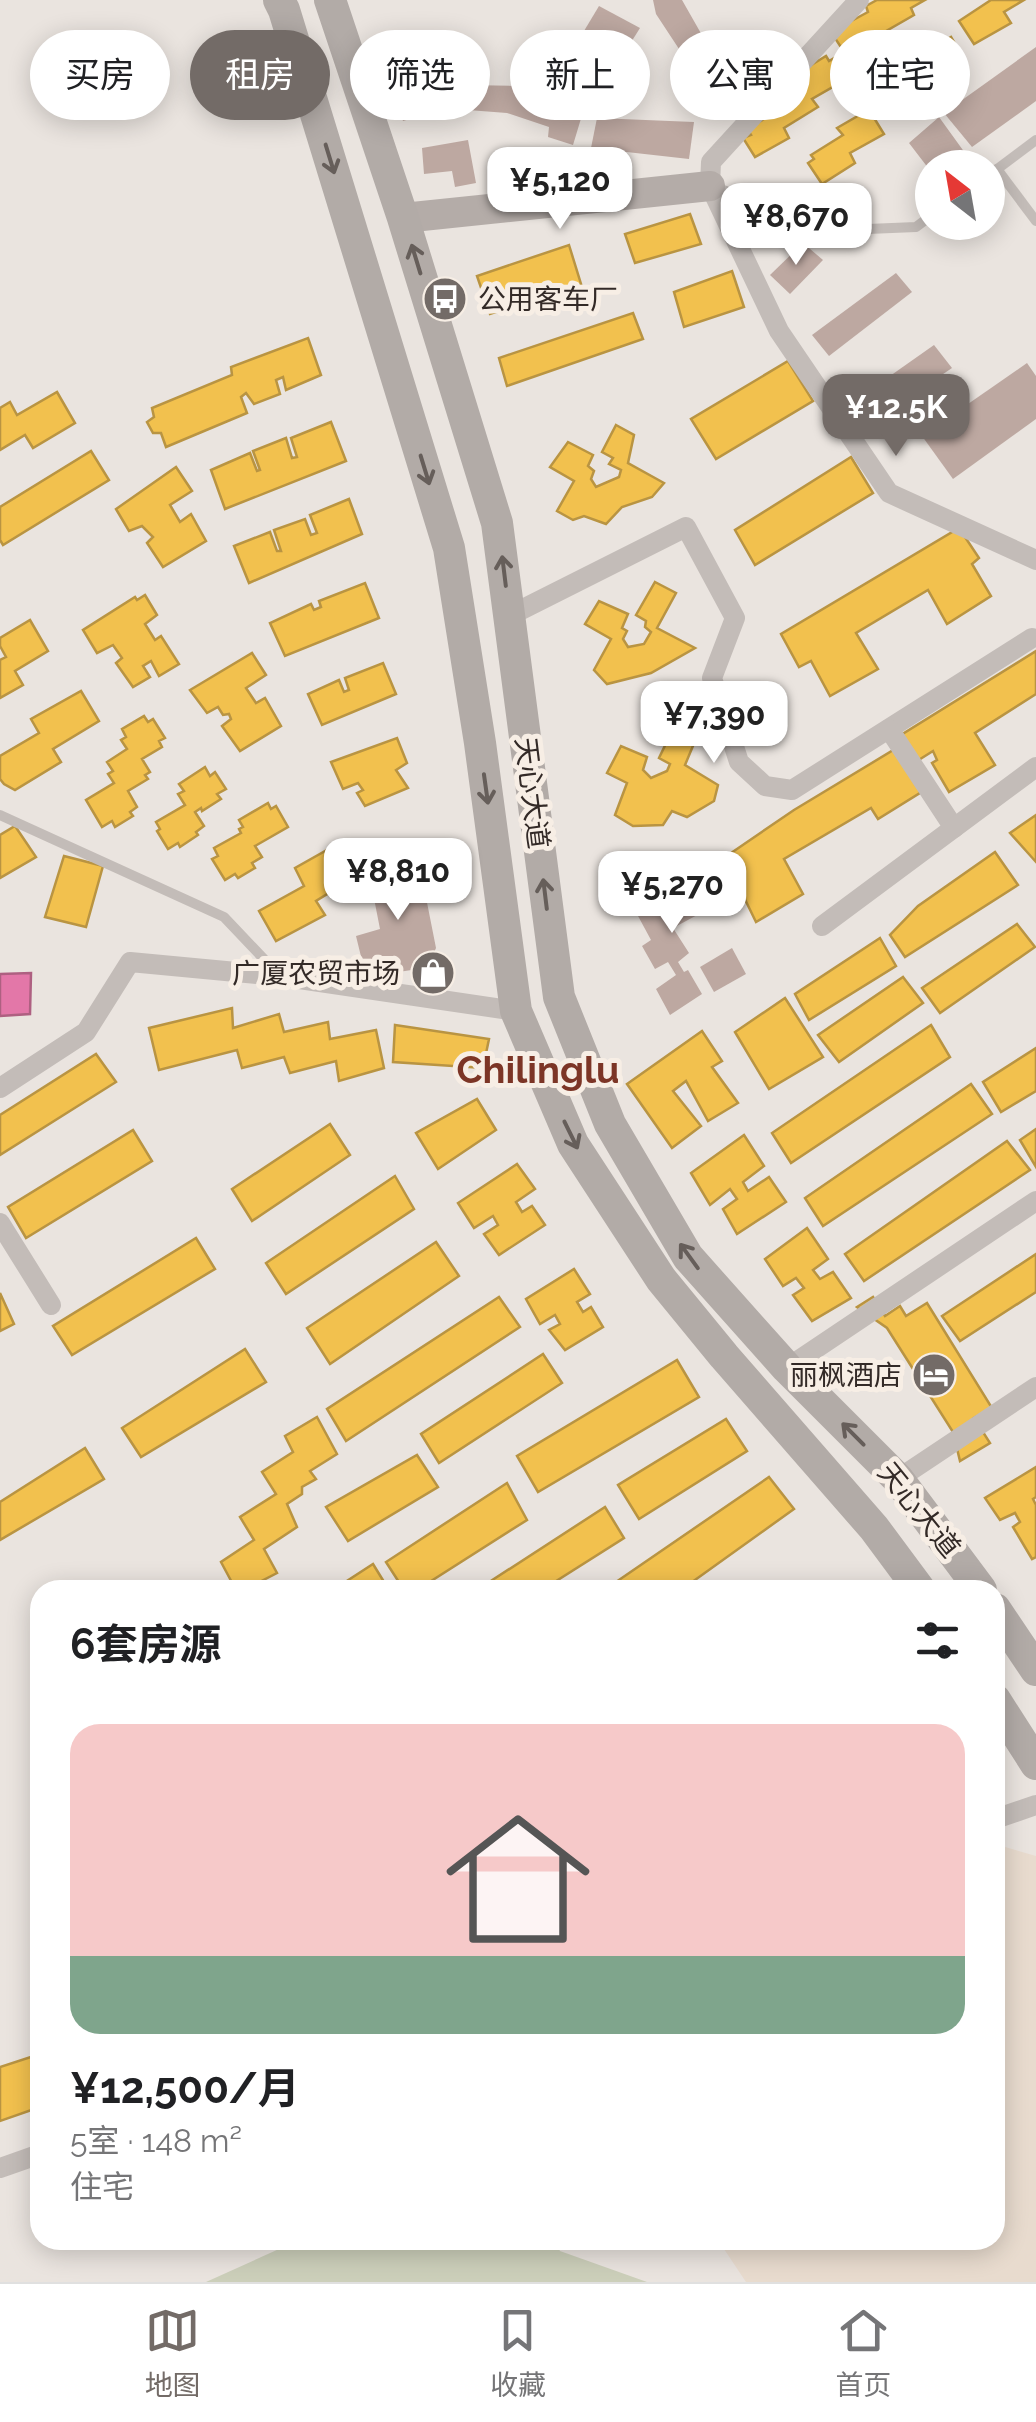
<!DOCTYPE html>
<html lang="zh">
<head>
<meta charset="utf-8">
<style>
  :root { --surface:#fff; --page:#f6f6f6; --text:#202124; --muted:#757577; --line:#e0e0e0; --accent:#736b67 }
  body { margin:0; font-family:Raleway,"Noto Sans SC",sans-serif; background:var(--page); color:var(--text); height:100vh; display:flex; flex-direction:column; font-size:38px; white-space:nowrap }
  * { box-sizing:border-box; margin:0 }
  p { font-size:32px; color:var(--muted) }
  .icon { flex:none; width:55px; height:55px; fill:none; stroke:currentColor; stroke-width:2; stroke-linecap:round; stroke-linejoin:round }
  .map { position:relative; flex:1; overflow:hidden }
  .sheet { position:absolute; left:30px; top:1580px; width:975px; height:670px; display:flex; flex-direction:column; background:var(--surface); border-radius:30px; box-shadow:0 5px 25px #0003 }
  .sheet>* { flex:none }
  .banner { position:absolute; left:30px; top:30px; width:978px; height:90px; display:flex; gap:20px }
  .needle { width:65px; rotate:329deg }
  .buttons { position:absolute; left:915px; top:150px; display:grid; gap:20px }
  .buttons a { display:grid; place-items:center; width:90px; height:90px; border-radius:50%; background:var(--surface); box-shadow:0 5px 25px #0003; font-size:50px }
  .price { position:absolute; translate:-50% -85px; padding:0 22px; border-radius:20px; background:#fff; color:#222; font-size:32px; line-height:65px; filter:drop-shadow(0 2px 5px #0008) }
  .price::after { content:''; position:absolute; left:50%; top:60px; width:30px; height:22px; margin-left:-15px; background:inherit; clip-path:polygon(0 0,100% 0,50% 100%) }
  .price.current { background:var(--accent); color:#fff }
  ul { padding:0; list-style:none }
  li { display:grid; align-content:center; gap:20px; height:530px; padding:0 40px }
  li+li { border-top:2px solid var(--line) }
  li span { display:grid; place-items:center; height:310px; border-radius:30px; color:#555 }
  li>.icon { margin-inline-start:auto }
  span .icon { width:180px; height:180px; fill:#fffc; stroke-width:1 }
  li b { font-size:42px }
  h2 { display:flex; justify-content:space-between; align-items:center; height:120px; padding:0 40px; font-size:42px }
  .chip { padding:0 35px; border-radius:45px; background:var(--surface); box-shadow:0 5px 25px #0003; font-size:35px; line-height:90px }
  .chip.current { background:var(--accent); color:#fff }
  .tabs { display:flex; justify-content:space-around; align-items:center; height:140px; border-top:2px solid var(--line); background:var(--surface); font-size:28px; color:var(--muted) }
  .tabs a { display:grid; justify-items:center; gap:5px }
  .tabs .current { color:var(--accent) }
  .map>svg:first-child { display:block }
  .green { fill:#cccfba }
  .plaza { fill:#e8dbce }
  .homes { fill:#f2c14e; stroke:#b99442; stroke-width:2.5 }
  .health { fill:#e377a8; stroke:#ae6081; stroke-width:2.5 }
  .building { fill:#bda8a1 }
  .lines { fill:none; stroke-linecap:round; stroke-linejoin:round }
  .lane { stroke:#c3bcb8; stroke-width:10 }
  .street { stroke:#c3bcb8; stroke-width:20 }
  .secondary { stroke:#b4aca8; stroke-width:30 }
  .primary { stroke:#b2aba7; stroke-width:32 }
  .oneway { stroke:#665e5a }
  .labels { text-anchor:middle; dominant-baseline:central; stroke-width:10; stroke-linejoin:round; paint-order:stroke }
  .poi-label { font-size:28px; fill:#332a27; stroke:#f7eee5; text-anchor:end }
  .street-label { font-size:28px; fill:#332a27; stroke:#f7eee5 }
  .district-label { font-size:38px; font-weight:bold; fill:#7c3526; stroke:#f7eee5 }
</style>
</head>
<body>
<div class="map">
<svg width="1036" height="2282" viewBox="0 0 1036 2282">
  <rect width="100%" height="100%" fill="#eae4df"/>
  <path class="green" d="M299,2240H554L560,2251L647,2282H206Z"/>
  <path class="plaza" d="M995,1844L1036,1856V2282H746L718,2240H995Z"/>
  <g class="homes">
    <path d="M877,0H925L911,8L914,15L881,34L884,40L848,58L831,32L868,12L866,6Z"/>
    <path d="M991,0H1024L1004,12L1011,23L974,44L959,21Z"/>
    <path d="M951,37L965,61L934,79L940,90L902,112L887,85L924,63L920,56Z"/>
    <path d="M826,56L829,61L836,57L850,77L812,99L818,107L784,128L789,138L755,157L743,138L751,135L747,129L774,113L771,109L779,105L775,99L801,84L798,80L806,76L803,70Z"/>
    <path d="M863,113L865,116L871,113L884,134L850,153L855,163L822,184L808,163L814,159L811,155L843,135L837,128Z"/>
    <path d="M690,214L701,244L635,263L625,234Z"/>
    <path d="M569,245L581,284L490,314L477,276Z"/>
    <path d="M732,271L744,307L684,327L674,292Z"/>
    <path d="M633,313L643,339L507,386L499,358Z"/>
    <path d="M308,338L321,375L286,390L283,377L276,380L280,394L254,404L246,393L241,397L247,413L166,447L161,433H153L147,422L154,417L152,408L232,375L231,367Z"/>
    <path d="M788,361L813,401L716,459L691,419Z"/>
    <path d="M57,392L75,423L33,448L25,435L0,450V408L10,402L17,415Z"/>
    <path d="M331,422L346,461L225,509L211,470L250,453L257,471L260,470L253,451L286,438L292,458L297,457L291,438Z"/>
    <path d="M616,425L634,435L628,463L664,483L652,497L622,507L606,524L584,516L573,520L557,511L574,481L550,467L568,442L593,455L588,466L594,471L591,479L596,487L619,477L621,470L609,464L613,458L602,452Z"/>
    <path d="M91,451L109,480L3,545L0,540V507Z"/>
    <path d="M851,457L873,493L755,565L735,530Z"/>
    <path d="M176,467L192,491L170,505L180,522L191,514L206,541L163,567L147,543L153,537L142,526L129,531L116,509Z"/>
    <path d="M349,499L362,534L249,583L234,546L270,532L277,551H281L274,530L305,519L311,535L317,533L310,515Z"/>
    <path d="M959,528L979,558L972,564L991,596L947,624L928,590L856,633L878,669L830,696L811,661L799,667L781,634Z"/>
    <path d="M655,582L676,593L657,628L695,648L651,673L607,684L594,670L611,639L585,624L599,601L628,614L622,628L627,631L623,639L628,647L644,644L651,632L645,627L646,621L636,615Z"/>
    <path d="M365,583L379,618L285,656L270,623L311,604L314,610L321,607L319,601Z"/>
    <path d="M145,595L157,615L145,624L155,640L161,636L179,664L159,676L151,661L143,666L150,677L133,687L116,663L122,658L113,645L97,653L83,630L135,597L137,600Z"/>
    <path d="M30,620L48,651L15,671L23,685L0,698V660L6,657L0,646V638Z"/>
    <path d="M1036,651V694L975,733L995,765L949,792L932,763L937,760L933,751L917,761L901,735Z"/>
    <path d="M252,653L266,675L246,688L256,703L265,698L281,726L240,751L222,726L231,719L229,714L223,715L218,707L207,713L190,690Z"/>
    <path d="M383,663L396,694L322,725L308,694L339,680L344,692L349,690L345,678Z"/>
    <path d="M81,691L99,721L53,749L61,762L15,790L4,784L0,779V756L39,733L31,719Z"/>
    <path d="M144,716L148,722L153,719L165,738L159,741L162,747L142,759L150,772L145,775L148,779L128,791L137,807L130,812L133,816L115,827L112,821L102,827L86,800L114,783L108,774L113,771L107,762L127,749L121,740L126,737L122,729Z"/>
    <path d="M673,729L695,741L685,765L718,785L714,801L687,817L672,811L663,825L633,826L615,815L627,783L607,773L621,746L647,757L643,770L651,778L667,771L670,764L659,758Z"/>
    <path d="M397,738L407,763L396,770L408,788L365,806L357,793L363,790L358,783L343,789L331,762Z"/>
    <path d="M895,749L923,791L878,819L871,808L784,859L803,894L756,922L738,885L728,891L712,866L794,810Z"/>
    <path d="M205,767L210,776L215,772L226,789L217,794L221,799L202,811L201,808L195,812L204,826L196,832L198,835L180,847L178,843L168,849L157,831L160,829L156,822L185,805L178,794L184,791L179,784Z"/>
    <path d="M268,803L271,809L276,806L288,827L255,846L262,857L252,863L255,868L238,878L235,874L225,880L212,859L218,856L214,848L241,833L239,829L243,827L239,820Z"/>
    <path d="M1036,815V862L1010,833Z"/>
    <path d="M15,826L36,857L0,878V835Z"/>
    <path d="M327,850L345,883L316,901L325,915L276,941L259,911L304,886L295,868Z"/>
    <path d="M995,852L1018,885L905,957L890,935L918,906Z"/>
    <path d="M64,856L103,866L86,927L45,917Z"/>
    <path d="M1017,924L1035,947L940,1013L922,988Z"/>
    <path d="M880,938L896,966L809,1020L795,994Z"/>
    <path d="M903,977L923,1003L839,1062L818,1035Z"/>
    <path d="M785,998L823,1057L769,1089L735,1032Z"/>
    <path d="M232,1008L233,1028L279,1014L284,1032L328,1022L330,1039L376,1030L384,1068L339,1081L336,1061L290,1073L284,1057L242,1068L237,1050L159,1070L149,1028Z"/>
    <path d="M395,1025L489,1039L483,1068L393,1062Z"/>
    <path d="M931,1025L950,1057L791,1163L772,1133Z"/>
    <path d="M702,1031L722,1061L712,1067L738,1103L708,1121L686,1081L673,1091L701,1126L672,1148L627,1084Z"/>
    <path d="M1036,1048V1091L1001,1112L983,1082Z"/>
    <path d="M96,1054L116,1082L0,1155V1115Z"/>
    <path d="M971,1084L992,1114L823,1226L805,1198Z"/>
    <path d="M477,1099L496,1130L438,1169L416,1133Z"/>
    <path d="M330,1124L350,1155L252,1221L232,1189Z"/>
    <path d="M1036,1129V1167L1020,1140Z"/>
    <path d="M133,1130L152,1161L26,1238L8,1207Z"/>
    <path d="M744,1135L764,1166L743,1182L748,1191L769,1177L786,1202L737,1234L723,1209L737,1199L730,1189L710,1205L691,1173Z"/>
    <path d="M1007,1141L1030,1170L864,1281L845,1254Z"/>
    <path d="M517,1164L535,1189L516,1202L522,1212L532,1206L545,1225L499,1255L484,1234L498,1225L493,1216L474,1228L458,1203Z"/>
    <path d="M395,1176L414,1209L286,1294L266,1263Z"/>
    <path d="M807,1228L828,1259L813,1270L820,1279L833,1272L851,1298L812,1321L793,1295L804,1288L796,1278L783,1286L765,1259Z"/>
    <path d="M196,1238L215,1269L72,1355L53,1326Z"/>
    <path d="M436,1242L459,1276L330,1364L307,1328Z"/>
    <path d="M1036,1254V1292L960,1341L942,1316Z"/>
    <path d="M574,1269L590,1294L577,1302L583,1312L591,1307L603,1327L565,1350L549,1330L560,1324L555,1315L540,1324L526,1299Z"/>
    <path d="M0,1293L14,1324L0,1331Z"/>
    <path d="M499,1297L520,1327L346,1441L327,1409Z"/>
    <path d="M873,1297L885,1316L900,1306L906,1316L927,1303L992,1408L974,1418L990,1443L960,1461L953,1432L887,1328L857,1307Z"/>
    <path d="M245,1349L266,1382L141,1457L122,1428Z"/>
    <path d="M543,1354L562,1383L439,1463L421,1434Z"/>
    <path d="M677,1360L699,1397L538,1492L517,1456Z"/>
    <path d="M317,1417L337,1454L310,1471L316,1479L302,1487V1494L287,1504L297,1527L264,1549L277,1573L244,1590H236L221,1562L254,1540L240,1517L276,1494L262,1472L293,1452L285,1436Z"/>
    <path d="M726,1419L747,1451L639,1519L618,1485Z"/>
    <path d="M85,1448L104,1479L0,1540V1502Z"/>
    <path d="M417,1455L438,1487L348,1541L326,1507Z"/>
    <path d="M1036,1467V1497L1033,1499L1036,1505V1557L1032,1559L1013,1527L1020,1522L1015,1513L1000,1520L985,1498Z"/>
    <path d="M769,1477L794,1509L681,1590H622L616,1582Z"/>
    <path d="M507,1483L527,1520L417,1590H404L386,1562Z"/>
    <path d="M605,1507L624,1538L542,1590H477Z"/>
    <path d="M373,1564L389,1590H333Z"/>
    <path d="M40,2054V2107L0,2121V2067Z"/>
  </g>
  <path class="health" d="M31,973L30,1014L0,1016V974Z"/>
  <g class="building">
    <path d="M653,0H682L715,58L706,65L713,76L704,87L656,14Z"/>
    <path d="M599,6L640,28L596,98L557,76Z"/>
    <path d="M436,45L456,105L403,121L380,64Z"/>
    <path d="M1036,47V101L972,147L944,113Z"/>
    <path d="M466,85L517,86L586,102L573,145L548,137L549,127L507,113L468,110Z"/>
    <path d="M939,117L965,153L947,168H932V173L909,143Z"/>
    <path d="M597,118L694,122L689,159L591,148Z"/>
    <path d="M468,140L476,183L455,187L452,171L424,174L422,148Z"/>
    <path d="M803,243L823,260L790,294L770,275Z"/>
    <path d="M896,273L912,292L829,356L812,335Z"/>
    <path d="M934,345L952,368L878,418L863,395Z"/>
    <path d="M1027,363L1036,376V419L953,479L922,436Z"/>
    <path d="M419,862L436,948L432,957L418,969L366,977L356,936L380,929L369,873Z"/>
    <path d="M699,876L714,906L673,928L689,953L678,962L684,972L688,970L702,994L670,1015L656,989L676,975L668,962L655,969L642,946L651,940L631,903L663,884L667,892Z"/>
    <path d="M732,948L746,974L714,992L700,967Z"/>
  </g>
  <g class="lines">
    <g class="lane">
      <path d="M997,169L1036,221"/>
      <path d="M988,176L1036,140"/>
      <path d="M711,186L844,230L916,227L932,215"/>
      <path d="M0,815L224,917L279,975"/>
    </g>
    <g class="street">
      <path d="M859,0L711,162L710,186L779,331L889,493L1036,560"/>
      <path d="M509,616L686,527L735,618L712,678L739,762L765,786L792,790L1032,638"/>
      <path d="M889,729L954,828"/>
      <path d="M822,926L1036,767"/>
      <path d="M0,1088L86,1032L130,962L279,976L516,1011"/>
      <path d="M0,1223L51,1305"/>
      <path d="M787,1368L1036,1201"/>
      <path d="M898,1479L1036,1387"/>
      <path d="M995,1819L1036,1805"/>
      <path d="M0,2168L40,2154"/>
    </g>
    <path class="secondary" d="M403,218L710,186"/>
    <g class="primary">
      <path d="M279,0L284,10L449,548L480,743L516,1011L573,1144L661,1279L724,1356L874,1528L920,1590"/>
      <path d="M330,0L403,218L497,523L559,997L610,1124L688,1257L787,1368L898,1479L981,1590"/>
      <path d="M995,1609L1036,1670"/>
      <path d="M995,1700L1036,1764"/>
    </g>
  </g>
  <defs><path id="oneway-shaft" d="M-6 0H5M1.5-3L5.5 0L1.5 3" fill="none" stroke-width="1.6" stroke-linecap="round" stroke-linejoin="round" transform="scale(2.5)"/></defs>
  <g class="oneway">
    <use href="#oneway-shaft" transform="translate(330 159) rotate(73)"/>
    <use href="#oneway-shaft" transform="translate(416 259) rotate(-107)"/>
    <use href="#oneway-shaft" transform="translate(425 470) rotate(73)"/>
    <use href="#oneway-shaft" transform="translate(504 571) rotate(-97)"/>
    <use href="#oneway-shaft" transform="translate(486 789) rotate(82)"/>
    <use href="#oneway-shaft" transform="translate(545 894) rotate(-97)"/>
    <use href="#oneway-shaft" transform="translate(571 1135) rotate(64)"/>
    <use href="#oneway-shaft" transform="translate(689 1256) rotate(-126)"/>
    <use href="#oneway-shaft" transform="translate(853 1434) rotate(-135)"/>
  </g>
  <defs>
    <symbol id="bus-disc" viewBox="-11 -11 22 22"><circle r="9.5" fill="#736b67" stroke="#f7eee5"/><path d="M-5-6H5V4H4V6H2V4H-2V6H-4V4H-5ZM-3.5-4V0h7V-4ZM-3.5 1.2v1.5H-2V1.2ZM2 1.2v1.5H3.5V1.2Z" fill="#fff"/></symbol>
    <symbol id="shop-disc" viewBox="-11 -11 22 22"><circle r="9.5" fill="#736b67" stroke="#f7eee5"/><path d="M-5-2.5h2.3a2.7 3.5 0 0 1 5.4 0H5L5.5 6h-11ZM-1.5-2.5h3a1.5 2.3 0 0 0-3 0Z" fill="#fff"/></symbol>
    <symbol id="hotel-disc" viewBox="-11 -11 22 22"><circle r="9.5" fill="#736b67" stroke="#f7eee5"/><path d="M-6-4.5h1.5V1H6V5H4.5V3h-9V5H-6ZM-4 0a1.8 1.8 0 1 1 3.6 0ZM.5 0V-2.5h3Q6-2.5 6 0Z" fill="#fff"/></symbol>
  </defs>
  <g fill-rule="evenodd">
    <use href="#bus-disc" x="420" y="274" width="50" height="50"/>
    <use href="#shop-disc" x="408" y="948" width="50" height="50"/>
    <use href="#hotel-disc" x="909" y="1350" width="50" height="50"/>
  </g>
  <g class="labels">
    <g class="poi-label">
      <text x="478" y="299" text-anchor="start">公用客车厂</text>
      <text x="400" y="973">广厦农贸市场</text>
      <text x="902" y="1375">丽枫酒店</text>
    </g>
    <g class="street-label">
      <text transform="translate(532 793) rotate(83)">天心大道</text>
      <text transform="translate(919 1510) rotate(51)">天心大道</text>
    </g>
    <g class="district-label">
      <text x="538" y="1069">Chilinglu</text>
    </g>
  </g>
</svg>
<div class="buttons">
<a><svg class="needle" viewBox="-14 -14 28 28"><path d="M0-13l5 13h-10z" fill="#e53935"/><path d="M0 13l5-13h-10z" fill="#757577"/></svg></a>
</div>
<b class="price" style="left:560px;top:232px">¥5,120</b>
<b class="price" style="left:796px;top:268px">¥8,670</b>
<b class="price current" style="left:896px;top:459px">¥12.5K</b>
<b class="price" style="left:714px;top:766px">¥7,390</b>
<b class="price" style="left:398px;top:923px">¥8,810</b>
<b class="price" style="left:672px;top:936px">¥5,270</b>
<div class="banner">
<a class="chip">买房</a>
<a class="chip current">租房</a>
<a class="chip">筛选</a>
<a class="chip">新上</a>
<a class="chip">公寓</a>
<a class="chip">住宅</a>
</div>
<section class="sheet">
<h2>6套房源<svg class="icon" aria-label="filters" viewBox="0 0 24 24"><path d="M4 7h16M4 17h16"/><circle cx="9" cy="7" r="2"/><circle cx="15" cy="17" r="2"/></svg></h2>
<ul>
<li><span style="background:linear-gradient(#f6c9c9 75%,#7fa58c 0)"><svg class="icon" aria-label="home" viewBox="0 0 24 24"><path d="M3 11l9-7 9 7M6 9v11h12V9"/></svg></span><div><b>¥12,500/月</b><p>5室 · 148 m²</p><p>住宅</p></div></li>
</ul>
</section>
</div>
<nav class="tabs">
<a class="current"><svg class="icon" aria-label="map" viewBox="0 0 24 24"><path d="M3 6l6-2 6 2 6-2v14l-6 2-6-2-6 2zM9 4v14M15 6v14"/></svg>地图</a>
<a><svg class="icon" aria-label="saved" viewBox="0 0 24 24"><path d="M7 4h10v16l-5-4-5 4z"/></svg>收藏</a>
<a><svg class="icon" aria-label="home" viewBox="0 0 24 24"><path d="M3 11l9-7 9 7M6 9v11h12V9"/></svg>首页</a>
</nav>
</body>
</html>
